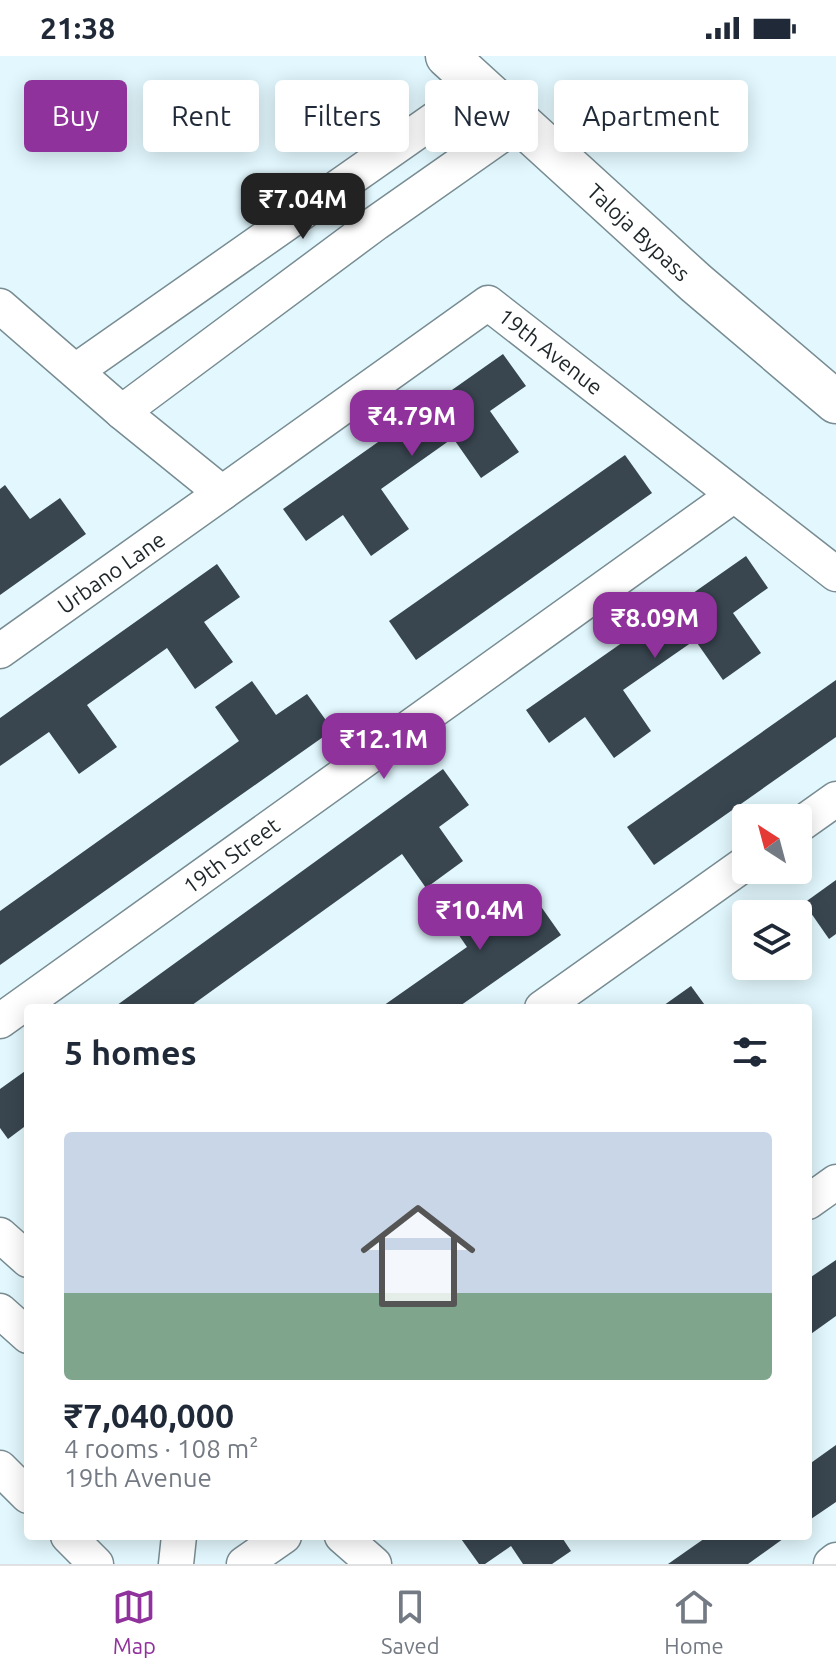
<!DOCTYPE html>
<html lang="en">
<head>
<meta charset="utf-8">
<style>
  :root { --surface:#fff; --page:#f6f6f7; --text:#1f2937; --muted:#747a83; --line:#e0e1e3; --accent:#90329c }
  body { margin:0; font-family:Ubuntu,sans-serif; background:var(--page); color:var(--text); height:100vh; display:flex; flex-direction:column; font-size:30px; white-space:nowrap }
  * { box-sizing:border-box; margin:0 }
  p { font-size:26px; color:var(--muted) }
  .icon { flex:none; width:44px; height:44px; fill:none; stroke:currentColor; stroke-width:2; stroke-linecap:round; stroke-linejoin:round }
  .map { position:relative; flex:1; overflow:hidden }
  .drawer { position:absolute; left:24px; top:948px; width:788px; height:536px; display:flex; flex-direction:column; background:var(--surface); border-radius:8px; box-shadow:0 4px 20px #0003 }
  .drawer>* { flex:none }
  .top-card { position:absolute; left:24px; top:24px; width:788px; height:72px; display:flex; gap:16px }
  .needle { width:52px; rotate:324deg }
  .fabs { position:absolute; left:732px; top:748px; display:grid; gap:16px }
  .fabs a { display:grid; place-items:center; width:80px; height:80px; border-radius:8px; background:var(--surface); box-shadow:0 4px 20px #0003; font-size:40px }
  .price { position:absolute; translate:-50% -68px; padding:0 18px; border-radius:16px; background:var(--accent); color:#fff; font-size:26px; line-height:52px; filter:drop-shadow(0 2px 4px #0008) }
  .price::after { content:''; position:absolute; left:50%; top:48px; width:24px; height:18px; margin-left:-12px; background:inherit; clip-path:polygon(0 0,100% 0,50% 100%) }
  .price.selected { background:#222; color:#fff }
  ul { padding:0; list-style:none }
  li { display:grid; align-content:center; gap:16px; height:424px; padding:0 40px }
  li+li { border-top:2px solid var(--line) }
  li span { display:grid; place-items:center; height:248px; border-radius:8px; color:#555 }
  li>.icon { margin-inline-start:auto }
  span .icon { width:144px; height:144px; fill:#fffc; stroke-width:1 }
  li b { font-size:34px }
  h2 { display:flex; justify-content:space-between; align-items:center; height:96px; padding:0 40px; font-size:34px }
  .chip { padding:0 28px; border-radius:8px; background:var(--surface); box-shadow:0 4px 20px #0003; font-size:28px; line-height:72px }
  .chip.selected { background:var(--accent); color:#fff }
  .status { display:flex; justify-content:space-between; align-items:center; height:56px; padding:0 40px; background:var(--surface); direction:ltr }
  .status svg { height:22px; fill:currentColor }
  .dock { display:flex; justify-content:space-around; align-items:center; height:112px; border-top:2px solid var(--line); background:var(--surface); font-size:22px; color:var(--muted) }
  .dock a { display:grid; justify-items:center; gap:4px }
  .dock .selected { color:var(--accent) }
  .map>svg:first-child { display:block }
  .building { fill:#394650 }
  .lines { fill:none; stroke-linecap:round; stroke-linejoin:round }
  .minor-casing { stroke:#788c92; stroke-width:37 }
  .major-casing { stroke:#788c92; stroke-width:45 }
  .minor { stroke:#fff; stroke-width:34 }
  .major { stroke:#fff; stroke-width:42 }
  .labels { text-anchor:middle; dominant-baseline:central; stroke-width:8; stroke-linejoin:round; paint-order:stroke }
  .street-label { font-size:22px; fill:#1e2629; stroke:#fff }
</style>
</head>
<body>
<div class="status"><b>21:38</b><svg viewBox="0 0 49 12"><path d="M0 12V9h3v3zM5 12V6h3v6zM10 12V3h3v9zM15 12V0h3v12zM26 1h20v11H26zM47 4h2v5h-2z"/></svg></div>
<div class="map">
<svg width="836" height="1508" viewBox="0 0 836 1508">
  <rect width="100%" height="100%" fill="#e2f8fe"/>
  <g class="building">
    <path d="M503,298L526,330L490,355L519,396L481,422L453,382L381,433L409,473L371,500L343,459L306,485L283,453Z"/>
    <path d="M625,399L652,437L416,604L389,565Z"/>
    <path d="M5,429L30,463L60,442L86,478L0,539V433Z"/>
    <path d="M746,500L768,532L733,557L761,597L723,624L695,584L623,634L651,675L614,702L585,661L549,687L526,654Z"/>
    <path d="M217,508L240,541L204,566L233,606L195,633L167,592L87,649L117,691L79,718L49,676L0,710V662Z"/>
    <path d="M836,624V681L654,809L627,771Z"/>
    <path d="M252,625L276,659L307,638L333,674L0,909V855L239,685L215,651Z"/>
    <path d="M443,713L469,749L439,771L463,805L426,832L402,798L188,952H113Z"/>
    <path d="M836,824V878L829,883L804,847Z"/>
    <path d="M480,830L504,864L535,842L561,879L457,952H380L467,891L443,856Z"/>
    <path d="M691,930L707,952H660Z"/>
    <path d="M28,1013V1068L8,1083L0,1072V1033Z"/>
    <path d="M836,1204V1260L808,1280V1223Z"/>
    <path d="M836,1389V1446L808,1465V1409Z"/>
    <path d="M459,1480H561L571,1495L552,1508H523L511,1490L485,1508H479Z"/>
    <path d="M708,1480H787L748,1508H668Z"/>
  </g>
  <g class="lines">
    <defs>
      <g id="minor">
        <path d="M0,250L122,356L222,437L488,247L836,518"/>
        <path d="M77,314L481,31"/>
        <path d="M122,356L376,167L520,66"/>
        <path d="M0,595L222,437"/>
        <path d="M798,770L836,743"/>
        <path d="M542,952L746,807"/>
        <path d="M0,965L734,439"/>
        <path d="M808,1146L836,1126"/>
        <path d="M0,1179L28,1204"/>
        <path d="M0,1255L28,1280"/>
        <path d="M0,1412L28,1440"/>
        <path d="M68,1480L96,1508"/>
        <path d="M342,1480L374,1508"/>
        <path d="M176,1508L179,1480"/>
        <path d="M244,1508L284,1480"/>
        <path d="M831,1508L836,1504"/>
      </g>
      <path id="major" d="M447,0L696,227L836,346"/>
    </defs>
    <use href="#minor" class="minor-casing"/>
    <use href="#major" class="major-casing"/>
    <use href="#minor" class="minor"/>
    <use href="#major" class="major"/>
  </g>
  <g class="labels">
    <g class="street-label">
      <text transform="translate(639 176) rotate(43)">Taloja Bypass</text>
      <text transform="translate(551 295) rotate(38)">19th Avenue</text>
      <text transform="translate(111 516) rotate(-35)">Urbano Lane</text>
      <text transform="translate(231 799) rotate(-36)">19th Street</text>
    </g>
  </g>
</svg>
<div class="fabs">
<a><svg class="needle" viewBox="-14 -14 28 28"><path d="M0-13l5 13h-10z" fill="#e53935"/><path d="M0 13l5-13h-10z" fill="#747a83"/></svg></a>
<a><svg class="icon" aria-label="layers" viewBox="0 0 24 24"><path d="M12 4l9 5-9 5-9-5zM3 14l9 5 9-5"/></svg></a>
</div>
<b class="price selected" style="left:303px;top:185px">₹7.04M</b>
<b class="price" style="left:412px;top:402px">₹4.79M</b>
<b class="price" style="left:655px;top:604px">₹8.09M</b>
<b class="price" style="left:384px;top:725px">₹12.1M</b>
<b class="price" style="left:480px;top:896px">₹10.4M</b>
<div class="top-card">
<a class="chip selected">Buy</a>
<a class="chip">Rent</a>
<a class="chip">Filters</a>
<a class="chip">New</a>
<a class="chip">Apartment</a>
</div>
<section class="drawer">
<h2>5 homes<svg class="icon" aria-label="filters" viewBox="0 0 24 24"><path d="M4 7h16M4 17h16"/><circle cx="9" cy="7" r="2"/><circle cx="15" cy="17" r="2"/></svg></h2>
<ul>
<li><span style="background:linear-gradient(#c9d6e8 65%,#7fa58c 0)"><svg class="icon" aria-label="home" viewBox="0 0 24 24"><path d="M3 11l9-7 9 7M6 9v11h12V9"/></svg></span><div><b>₹7,040,000</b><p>4 rooms · 108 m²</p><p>19th Avenue</p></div></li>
</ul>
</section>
</div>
<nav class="dock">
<a class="selected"><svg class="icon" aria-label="map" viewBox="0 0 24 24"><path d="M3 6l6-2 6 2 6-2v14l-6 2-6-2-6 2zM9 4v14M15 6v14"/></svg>Map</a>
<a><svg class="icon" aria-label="saved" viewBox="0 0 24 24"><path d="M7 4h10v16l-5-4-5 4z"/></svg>Saved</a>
<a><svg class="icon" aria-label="home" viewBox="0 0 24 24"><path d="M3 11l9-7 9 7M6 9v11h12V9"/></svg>Home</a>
</nav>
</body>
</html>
